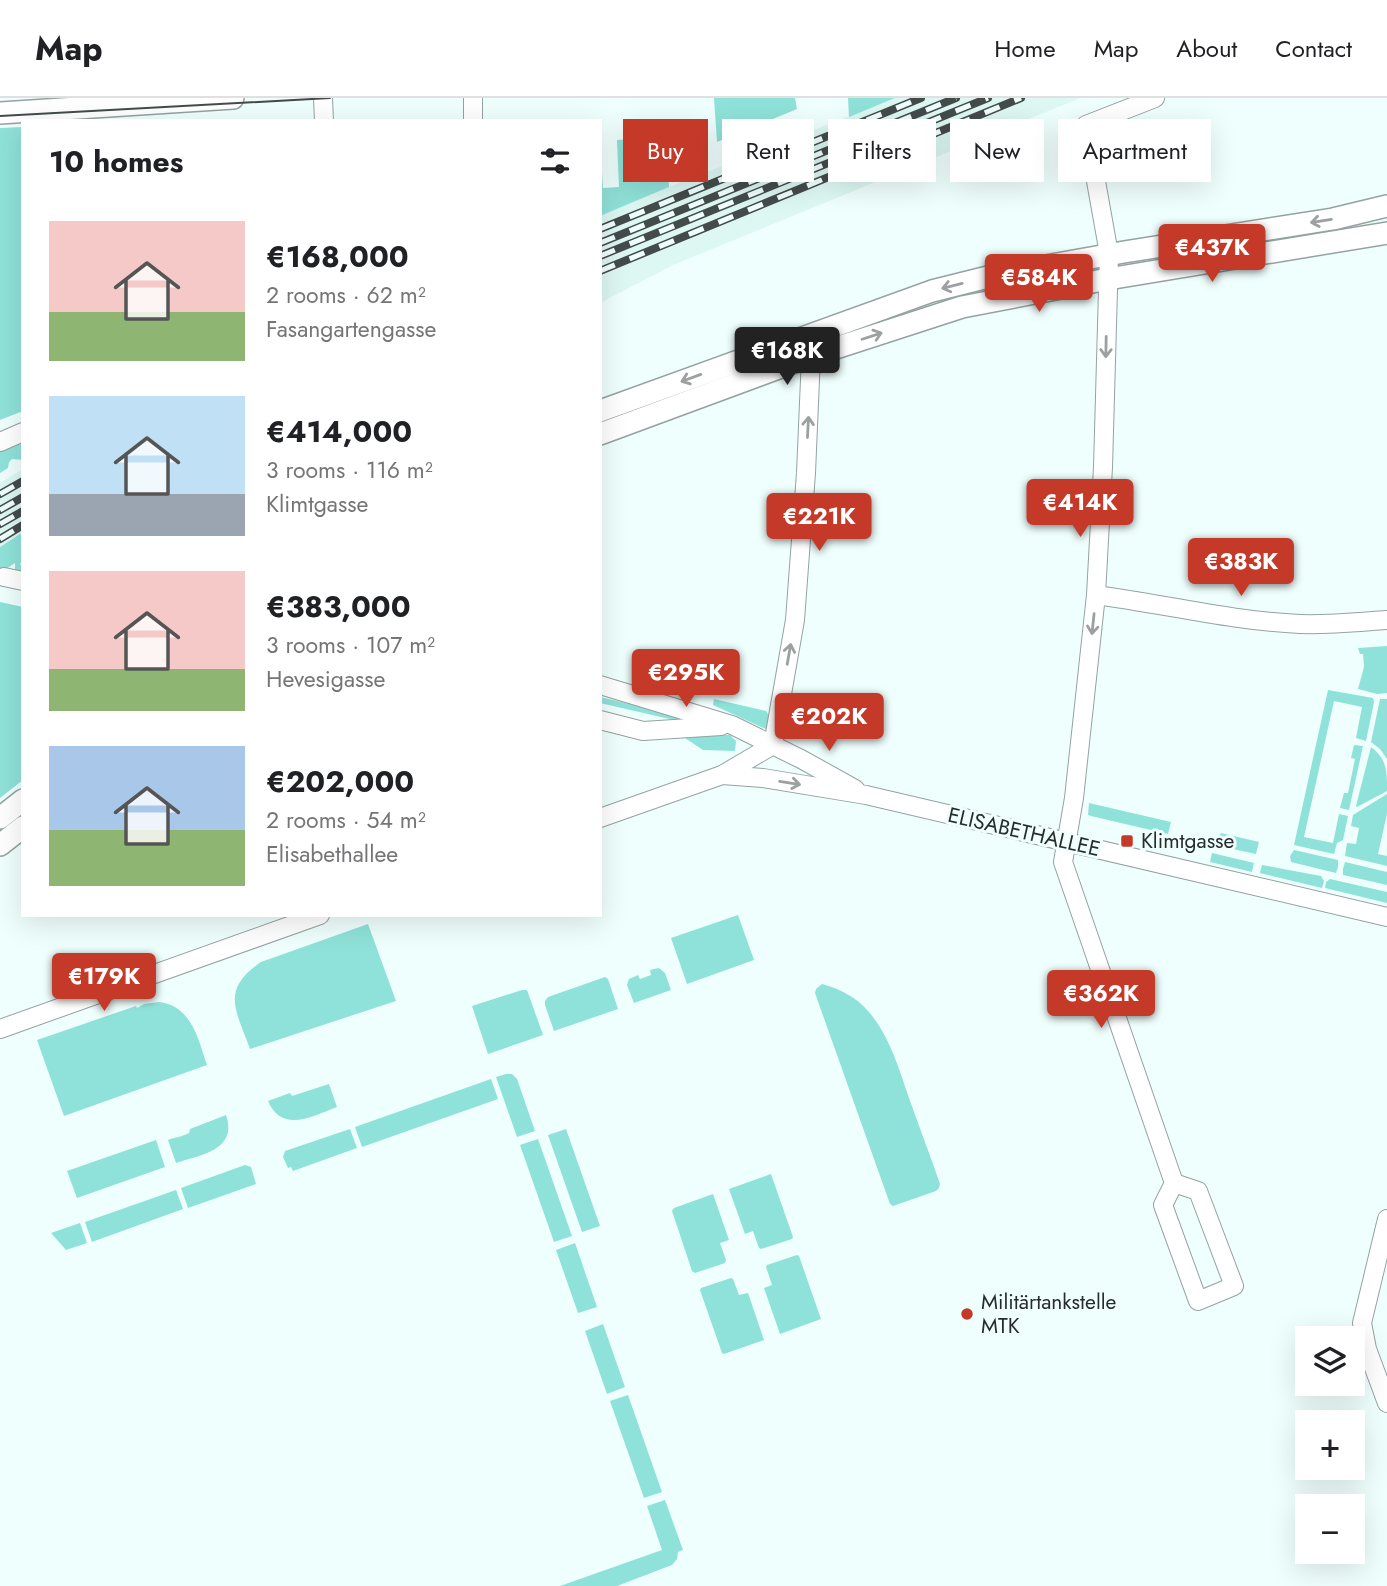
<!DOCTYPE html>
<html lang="en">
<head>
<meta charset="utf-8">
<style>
  :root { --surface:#fff; --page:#f2f2f2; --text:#202124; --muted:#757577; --line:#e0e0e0; --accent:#c53928 }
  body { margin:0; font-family:Jost,sans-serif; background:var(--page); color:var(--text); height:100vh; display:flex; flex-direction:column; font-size:26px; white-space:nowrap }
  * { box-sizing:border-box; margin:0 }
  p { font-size:23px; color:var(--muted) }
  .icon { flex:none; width:38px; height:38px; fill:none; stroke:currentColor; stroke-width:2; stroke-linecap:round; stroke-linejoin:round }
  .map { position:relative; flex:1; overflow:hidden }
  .sheet { position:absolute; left:21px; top:21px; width:581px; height:798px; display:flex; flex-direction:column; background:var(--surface); border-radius:0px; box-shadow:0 7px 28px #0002 }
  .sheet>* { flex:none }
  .guide { position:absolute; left:623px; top:21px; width:658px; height:63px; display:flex; gap:14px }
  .buttons { position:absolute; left:1295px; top:1228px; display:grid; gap:14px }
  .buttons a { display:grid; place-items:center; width:70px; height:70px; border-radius:0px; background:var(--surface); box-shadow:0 7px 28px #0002; font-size:35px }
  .price { position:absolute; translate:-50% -60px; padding:0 16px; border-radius:7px; background:var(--accent); color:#fff; font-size:23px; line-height:46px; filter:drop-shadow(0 2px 4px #0008) }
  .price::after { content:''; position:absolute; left:50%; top:42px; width:21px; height:16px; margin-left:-10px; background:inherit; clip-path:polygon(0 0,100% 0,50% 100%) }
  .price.active { background:#222; color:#fff }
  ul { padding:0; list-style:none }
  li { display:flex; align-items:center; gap:21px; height:175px; padding:0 28px }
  li span { display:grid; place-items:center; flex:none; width:196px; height:140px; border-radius:0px; color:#555 }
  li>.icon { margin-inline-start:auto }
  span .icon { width:84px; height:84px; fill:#fffc; stroke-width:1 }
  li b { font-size:30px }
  h2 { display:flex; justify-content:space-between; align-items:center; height:84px; padding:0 28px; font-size:30px }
  .chip { padding:0 24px; border-radius:0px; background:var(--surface); box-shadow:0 7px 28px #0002; font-size:24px; line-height:63px }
  .chip.active { background:var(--accent); color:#fff }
  header { display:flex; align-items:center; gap:42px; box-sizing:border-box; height:98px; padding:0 35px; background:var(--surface); border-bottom:2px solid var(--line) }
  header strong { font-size:33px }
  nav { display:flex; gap:38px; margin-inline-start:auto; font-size:24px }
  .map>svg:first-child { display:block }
  .built { fill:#ddf7f3 }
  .green { fill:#8fe2d9 }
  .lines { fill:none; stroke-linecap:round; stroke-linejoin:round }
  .minor-casing { stroke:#94a3a1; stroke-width:20 }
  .major-casing { stroke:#94a3a1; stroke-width:24 }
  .minor { stroke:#fff; stroke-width:18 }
  .major { stroke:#fff; stroke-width:21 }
  .tram { stroke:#444b4b; stroke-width:2 }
  .rail-casing { stroke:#444b4b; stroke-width:8 }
  .rail { stroke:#effffd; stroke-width:5; stroke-dasharray:16; stroke-linecap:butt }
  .oneway { stroke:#9da0a0 }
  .poi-dot { fill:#c53928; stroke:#effffd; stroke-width:2.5 }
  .labels { text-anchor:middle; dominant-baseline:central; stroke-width:6; stroke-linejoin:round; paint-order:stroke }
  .street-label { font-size:21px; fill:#262c2c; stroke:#effffd }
  .poi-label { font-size:21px; fill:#262c2c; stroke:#effffd; text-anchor:start }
</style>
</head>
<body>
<header>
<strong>Map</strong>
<nav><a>Home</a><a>Map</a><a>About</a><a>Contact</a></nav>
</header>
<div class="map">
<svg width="1387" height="1488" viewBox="0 0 1387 1488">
  <rect width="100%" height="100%" fill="#effffd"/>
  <g class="built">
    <path d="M895,0H1080L673,167L600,205V118L669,89Z"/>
    <path d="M23,371V434L0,449V385Z"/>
  </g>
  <g class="green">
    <path d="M714,0H795L797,11L717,44Z"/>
    <path d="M848,0H895L849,19Z"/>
    <path d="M666,26L669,89L600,118V42L603,90L619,89L617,42L630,41V28Z"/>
    <path d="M23,29V313L0,322V30Z"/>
    <path d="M23,344V362L12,361L9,364L8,370L0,375V353Z"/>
    <path d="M23,434V465H20L23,474L15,473V465L0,475V449Z"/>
    <path d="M0,504L23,509V682L0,700Z"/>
    <path d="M1387,548V595L1377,596L1358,591L1364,569L1363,556H1360L1358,550Z"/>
    <path d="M1328,592L1373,600L1374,604L1366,643L1356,640L1362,609L1334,603L1304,739L1333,745L1339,716L1348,718L1343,742L1337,745L1334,756L1294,747Z"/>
    <path d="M600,599L678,617V623L600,605Z"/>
    <path d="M714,601L766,613L769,618L768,632L713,607Z"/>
    <path d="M1380,601H1387V661L1380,651L1371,644Z"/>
    <path d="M700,634L730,637L736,643L735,653L703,652L682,638Z"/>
    <path d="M1354,647L1363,648L1349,712L1340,710L1344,695H1348L1355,661L1351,660Z"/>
    <path d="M1371,649C1387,661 1387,673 1387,693L1357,709L1356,708Z"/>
    <path d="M1387,696V716L1378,756L1387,758V768L1345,758L1347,745L1356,746L1359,730L1351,728L1353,717Z"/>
    <path d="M1089,705L1171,724L1168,736L1091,718L1088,717Z"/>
    <path d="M1221,735L1259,744L1256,756L1214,747Z"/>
    <path d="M1294,752L1338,762V769L1336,775L1291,764L1290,758Z"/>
    <path d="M1212,755L1254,765L1252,774L1210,764Z"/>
    <path d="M1345,764L1387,774V787L1343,777V771Z"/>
    <path d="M1262,767L1321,778L1324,783L1322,790L1260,775Z"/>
    <path d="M1330,781L1387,794V805L1325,790L1326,784Z"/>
    <path d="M738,817L754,862L687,886L671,840Z"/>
    <path d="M368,826L396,903L250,951C236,912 220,892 261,864Z"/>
    <path d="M659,870L665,875L671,892L634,905L627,887L629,881L638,877L640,881L651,877L650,872Z"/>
    <path d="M605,879L608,881L618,911L554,933L545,907V903L548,899Z"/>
    <path d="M822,886C840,891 856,899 868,913C889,936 899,971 909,1000C919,1028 930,1057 940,1086L939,1090L936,1093L893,1108L890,1106L815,895L816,891Z"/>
    <path d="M522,892H527L543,937L488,956L472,908Z"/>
    <path d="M159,904C192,908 198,941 207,967L64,1018L37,942L136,908L137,910L144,906Z"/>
    <path d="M506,976H512L517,981L535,1033L517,1039L496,979Z"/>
    <path d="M491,981L498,1001L362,1049L355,1029Z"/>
    <path d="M329,986L337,1009C313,1018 282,1036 268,1003L290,995L292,998Z"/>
    <path d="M226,1017C238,1052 201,1057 176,1065L168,1042C175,1039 182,1039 189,1035L190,1031Z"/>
    <path d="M350,1031L357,1050L293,1073L291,1069L288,1070L283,1059L285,1053Z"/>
    <path d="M566,1031L600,1128L582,1134L548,1037Z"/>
    <path d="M538,1041L572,1138L554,1144L520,1047Z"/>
    <path d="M156,1042L165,1069L77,1100L67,1073Z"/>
    <path d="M245,1067L251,1069L256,1086L188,1110L181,1090Z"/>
    <path d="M771,1076L793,1139L792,1141L761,1151L759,1150L753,1133L745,1136L729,1091Z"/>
    <path d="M176,1092L183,1111L92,1144L85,1124Z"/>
    <path d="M713,1096L729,1142L720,1145L726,1162L725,1165L695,1175L692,1173L672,1113L674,1110Z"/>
    <path d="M80,1125L87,1145L66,1152L51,1135Z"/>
    <path d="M575,1145L597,1209L578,1215L556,1152Z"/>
    <path d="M797,1157L799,1158L821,1221L780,1236L764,1190L772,1187L766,1169L767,1167Z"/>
    <path d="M731,1180L733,1181L739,1197L748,1195L764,1242L724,1256L722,1255L700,1192L701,1190Z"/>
    <path d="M603,1226L625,1289L607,1296L585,1233Z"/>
    <path d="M628,1297L662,1394L644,1400L610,1303Z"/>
    <path d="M665,1402L683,1452L678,1454L677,1461L672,1467L617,1488H560L662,1452L647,1408Z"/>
  </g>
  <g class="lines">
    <defs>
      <g id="minor">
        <path d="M323,0L324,23"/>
        <path d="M473,0V23"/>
        <path d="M1155,0L1086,27L1109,156L1103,369L1096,497L1074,700L1063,764L1174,1085L1198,1093L1234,1188L1198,1203L1163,1107L1174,1085"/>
        <path d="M0,344L23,334"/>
        <path d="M4,479L23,483"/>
        <path d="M1096,497C1164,506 1232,523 1300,526C1329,527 1358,524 1387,522"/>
        <path d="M600,587L732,627L801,661L855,691"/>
        <path d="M600,622L643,633L721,628"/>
        <path d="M773,647L795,522L806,375L811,258"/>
        <path d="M722,677L763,680L866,697L1387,819"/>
        <path d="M600,720L722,677L773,647"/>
        <path d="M0,931L320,817"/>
        <path d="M1387,1121L1362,1225L1367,1251L1387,1305"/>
      </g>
      <g id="major">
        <path d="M0,15L233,0"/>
        <path d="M600,313L932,193L996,177L1124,154L1333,121L1387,108"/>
        <path d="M600,336L811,258L962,209L1108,181L1387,135"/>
        <path d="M0,720L23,702"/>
        <path d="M0,747L23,729"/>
      </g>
    </defs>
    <use href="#minor" class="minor-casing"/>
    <use href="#major" class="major-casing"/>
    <use href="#minor" class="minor"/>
    <use href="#major" class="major"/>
    <path class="tram" d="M0,18L330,0"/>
    <defs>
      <g id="rail">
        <path d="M600,131L921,0"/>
        <path d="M600,145L956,0"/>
        <path d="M600,158L988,0"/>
        <path d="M600,173L1021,0"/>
        <path d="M0,396L23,383"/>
        <path d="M0,412L23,399"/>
        <path d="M0,426L23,413"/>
        <path d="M0,441L23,427"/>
      </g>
    </defs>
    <use href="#rail" class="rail-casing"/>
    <use href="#rail" class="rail"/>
  </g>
  <defs><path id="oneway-shaft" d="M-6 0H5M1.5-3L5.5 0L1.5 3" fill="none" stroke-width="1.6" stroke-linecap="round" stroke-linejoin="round" transform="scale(1.75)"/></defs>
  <g class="oneway">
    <use href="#oneway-shaft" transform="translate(1321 123) rotate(171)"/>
    <use href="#oneway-shaft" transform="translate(952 188) rotate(166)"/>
    <use href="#oneway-shaft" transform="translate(872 238) rotate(-18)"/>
    <use href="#oneway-shaft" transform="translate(1106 249) rotate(91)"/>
    <use href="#oneway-shaft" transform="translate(691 280) rotate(160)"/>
    <use href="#oneway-shaft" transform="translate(808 329) rotate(-87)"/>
    <use href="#oneway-shaft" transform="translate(1093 526) rotate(96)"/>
    <use href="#oneway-shaft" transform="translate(789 556) rotate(-80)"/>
    <use href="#oneway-shaft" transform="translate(790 685) rotate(9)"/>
  </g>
  <g class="poi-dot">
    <rect x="1120" y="736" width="14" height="14" rx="3.5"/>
    <circle cx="967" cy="1216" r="7"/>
  </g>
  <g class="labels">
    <g class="street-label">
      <text transform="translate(1024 734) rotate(13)">ELISABETHALLEE</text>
    </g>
    <g class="poi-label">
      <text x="1141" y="743">Klimtgasse</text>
      <text x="981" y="1204">Militärtankstelle<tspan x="981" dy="24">MTK</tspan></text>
    </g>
  </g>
</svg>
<div class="buttons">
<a><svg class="icon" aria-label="layers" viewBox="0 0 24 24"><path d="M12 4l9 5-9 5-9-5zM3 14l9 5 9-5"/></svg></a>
<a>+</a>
<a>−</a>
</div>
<b class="price" style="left:1212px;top:186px">€437K</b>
<b class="price" style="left:1039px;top:216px">€584K</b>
<b class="price active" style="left:787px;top:289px">€168K</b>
<b class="price" style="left:1080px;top:441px">€414K</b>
<b class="price" style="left:819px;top:455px">€221K</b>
<b class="price" style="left:1241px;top:500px">€383K</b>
<b class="price" style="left:686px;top:611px">€295K</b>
<b class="price" style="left:829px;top:655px">€202K</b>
<b class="price" style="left:104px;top:915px">€179K</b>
<b class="price" style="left:1101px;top:932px">€362K</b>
<div class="guide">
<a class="chip active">Buy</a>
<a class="chip">Rent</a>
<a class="chip">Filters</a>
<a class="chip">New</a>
<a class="chip">Apartment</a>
</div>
<section class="sheet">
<h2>10 homes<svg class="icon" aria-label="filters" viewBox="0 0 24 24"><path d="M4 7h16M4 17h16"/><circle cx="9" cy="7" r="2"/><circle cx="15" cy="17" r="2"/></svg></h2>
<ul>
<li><span style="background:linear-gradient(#f6c9c9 65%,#8fb573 0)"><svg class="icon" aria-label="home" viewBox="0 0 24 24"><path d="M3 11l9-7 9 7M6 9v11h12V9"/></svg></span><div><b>€168,000</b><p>2 rooms · 62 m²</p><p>Fasangartengasse</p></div></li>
<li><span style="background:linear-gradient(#bfe0f5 70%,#9aa5b1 0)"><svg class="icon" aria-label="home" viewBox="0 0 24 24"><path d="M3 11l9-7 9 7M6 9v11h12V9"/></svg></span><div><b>€414,000</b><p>3 rooms · 116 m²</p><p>Klimtgasse</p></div></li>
<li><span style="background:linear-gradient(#f6c9c9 70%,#8fb573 0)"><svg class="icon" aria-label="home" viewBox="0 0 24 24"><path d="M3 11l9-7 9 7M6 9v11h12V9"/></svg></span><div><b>€383,000</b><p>3 rooms · 107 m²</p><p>Hevesigasse</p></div></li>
<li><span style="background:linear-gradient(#a9c7e8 60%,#8fb573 0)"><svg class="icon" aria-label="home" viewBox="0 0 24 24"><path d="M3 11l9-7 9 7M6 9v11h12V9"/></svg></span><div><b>€202,000</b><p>2 rooms · 54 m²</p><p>Elisabethallee</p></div></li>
</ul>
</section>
</div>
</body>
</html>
